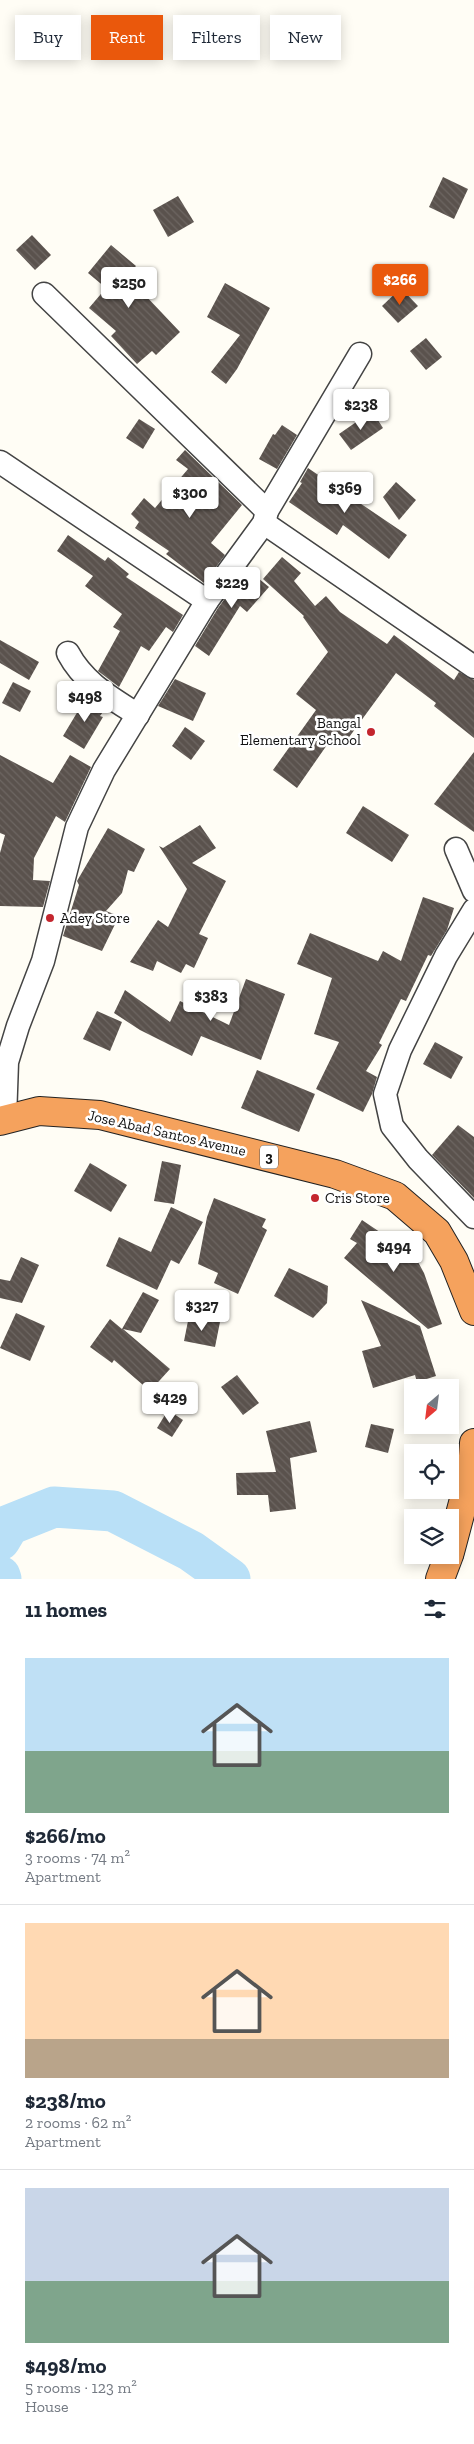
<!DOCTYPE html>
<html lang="en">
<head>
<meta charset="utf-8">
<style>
  :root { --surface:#fff; --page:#f2f2f3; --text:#1f2937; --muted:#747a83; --line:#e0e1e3; --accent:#ea580c }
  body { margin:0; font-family:"Zilla Slab",serif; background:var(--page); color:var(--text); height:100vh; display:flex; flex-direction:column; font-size:19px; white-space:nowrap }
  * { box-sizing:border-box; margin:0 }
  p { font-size:16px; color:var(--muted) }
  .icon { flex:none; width:28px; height:28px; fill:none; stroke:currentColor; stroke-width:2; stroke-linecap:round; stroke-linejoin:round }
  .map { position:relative; height:1579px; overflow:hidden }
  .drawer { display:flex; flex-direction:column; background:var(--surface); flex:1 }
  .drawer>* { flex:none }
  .guide { position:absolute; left:15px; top:15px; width:445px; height:45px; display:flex; gap:10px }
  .needle { width:32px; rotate:208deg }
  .buttons { position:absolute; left:404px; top:1379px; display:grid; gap:10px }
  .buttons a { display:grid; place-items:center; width:55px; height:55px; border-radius:0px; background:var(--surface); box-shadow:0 2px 12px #0003; font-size:25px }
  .price { position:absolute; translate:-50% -42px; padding:0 11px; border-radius:5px; background:#fff; color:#222; font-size:16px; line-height:32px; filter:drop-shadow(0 1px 2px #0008) }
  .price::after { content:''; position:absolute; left:50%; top:30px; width:15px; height:11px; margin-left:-8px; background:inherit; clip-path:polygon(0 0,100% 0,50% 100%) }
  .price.active { background:var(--accent); color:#fff }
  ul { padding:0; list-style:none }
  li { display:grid; align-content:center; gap:10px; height:265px; padding:0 25px }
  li+li { border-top:1px solid var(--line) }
  li span { display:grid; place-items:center; height:155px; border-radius:0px; color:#555 }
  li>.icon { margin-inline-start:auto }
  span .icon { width:90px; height:90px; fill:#fffc; stroke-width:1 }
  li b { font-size:21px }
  h2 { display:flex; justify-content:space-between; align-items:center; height:60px; padding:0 25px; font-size:21px }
  .pill { padding:0 18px; border-radius:0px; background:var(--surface); box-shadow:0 2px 12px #0003; font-size:18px; line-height:45px }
  .pill.active { background:var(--accent); color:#fff }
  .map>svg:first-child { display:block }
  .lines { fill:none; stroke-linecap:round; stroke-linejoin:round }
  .river { stroke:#b9e0f7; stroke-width:41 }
  .building { fill:url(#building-back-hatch) }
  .minor-casing { stroke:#444; stroke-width:25 }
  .highway-casing { stroke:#222; stroke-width:30 }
  .minor { stroke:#fff; stroke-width:22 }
  .highway { stroke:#f5a25d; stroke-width:28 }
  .poi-dot { fill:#c4262e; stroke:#fff; stroke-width:2 }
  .labels { text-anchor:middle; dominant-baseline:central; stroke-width:5; stroke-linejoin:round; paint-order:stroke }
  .shield { fill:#fff; stroke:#585858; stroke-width:1 }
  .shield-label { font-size:14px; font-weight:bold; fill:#111 }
  .poi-label { font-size:15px; fill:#111; stroke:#fff; text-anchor:start }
  .street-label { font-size:15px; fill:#111; stroke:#fff }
</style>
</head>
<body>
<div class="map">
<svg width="474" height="1579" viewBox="0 0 474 1579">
  <defs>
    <pattern id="building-back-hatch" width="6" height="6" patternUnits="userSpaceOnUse" patternTransform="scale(1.25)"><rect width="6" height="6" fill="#5a524d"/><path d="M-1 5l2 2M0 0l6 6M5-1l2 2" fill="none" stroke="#6d6662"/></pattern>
  </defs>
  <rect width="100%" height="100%" fill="#fffdf5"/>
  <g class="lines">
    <g class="river">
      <path d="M0,1540L9,1525L54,1507L113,1511L191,1551L230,1579"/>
      <path d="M0,1576L1,1579"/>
    </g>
  </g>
  <g class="building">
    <path d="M443,177L468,189L454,219L429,207Z"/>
    <path d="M178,196L194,222L168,237L153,210Z"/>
    <path d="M32,235L51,255L35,270L16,250Z"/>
    <path d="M111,245L136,266L127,276L180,332L156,355L152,351L137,364L111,336L116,331L89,308L106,288L88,273Z"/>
    <path d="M225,283L270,308L237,369L226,384L211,372L240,335L207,317Z"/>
    <path d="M401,288L418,306L398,323L382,306Z"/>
    <path d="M426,338L442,357L426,370L410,351Z"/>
    <path d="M372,411L383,428L351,450L339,434Z"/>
    <path d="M139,419L155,429L143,449L126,438Z"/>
    <path d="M282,425L297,435L277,469L259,459L273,434L275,435Z"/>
    <path d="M185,450L242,505L211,543L225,555L204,583L166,554L169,551L135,528L139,522L131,514L144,498L155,508L188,469L176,460Z"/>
    <path d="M308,468L407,535L389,559L343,525L337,535L289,502L302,483L300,482Z"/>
    <path d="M396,482L416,500L399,520L383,497Z"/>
    <path d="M68,535L105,561L108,557L129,574L126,577L183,615L173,632L166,627L149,651L141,646L119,687L98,671L120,631L113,627L122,614L85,586L93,576L57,551Z"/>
    <path d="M282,557L301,573L294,581L315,606L326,596L340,612L387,644L394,635L454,680L459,672L474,680V738L434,706L436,703L396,673L347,740L336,732L297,788L273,770L316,710L296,694L328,652L303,617L304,616L263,579Z"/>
    <path d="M247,569L269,587L247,612L240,606L209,656L195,646L218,608Z"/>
    <path d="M0,640L39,662L29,680L0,663Z"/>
    <path d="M175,679L206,693L193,721L158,706Z"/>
    <path d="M13,682L31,691L20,712L2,703Z"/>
    <path d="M87,696L105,709L100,716L103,717L84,749L63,736Z"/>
    <path d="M185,727L205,741L191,760L172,746Z"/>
    <path d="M474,752V832L434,804Z"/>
    <path d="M0,755L53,783L70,755L91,767L65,822L56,816L34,858L33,880L50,881L43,907L0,906V853L5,835L0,833Z"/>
    <path d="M363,806L409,835L392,862L346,833Z"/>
    <path d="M200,825L216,848L192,863L226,881L199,934L208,938L194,968L186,964L181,973L157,961L153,971L130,962L158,920L168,927L187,889L159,846L163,848Z"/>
    <path d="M108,828L145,849L134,872L128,870L122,893L106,911L119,916L102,951L63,936L79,885L77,881Z"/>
    <path d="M423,897L454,908L447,930L431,956L428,955L406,1001L401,999L379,1043L382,1045L366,1071L377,1077L372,1094L363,1112L316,1089L339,1042L314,1034L332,978L297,964L310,933L378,961L383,951L401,961Z"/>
    <path d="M246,979L285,994L261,1060L201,1036L192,1056L140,1030L114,1013L125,990L170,1022L180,1001L229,1025Z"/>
    <path d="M97,1011L122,1022L110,1051L83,1039Z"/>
    <path d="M435,1042L463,1057L451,1079L423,1064Z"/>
    <path d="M257,1070L315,1094L299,1132L241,1108Z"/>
    <path d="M458,1125L474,1137V1198L432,1155Z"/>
    <path d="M162,1161L181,1165L174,1204L154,1201Z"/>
    <path d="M90,1163L127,1185L111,1212L74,1191Z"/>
    <path d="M214,1198L266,1219L262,1227L267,1230L238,1294L214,1283L218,1273L198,1264L207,1217Z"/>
    <path d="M171,1207L203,1222L179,1264L171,1260L157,1290L106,1266L119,1237L151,1252Z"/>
    <path d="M362,1220L396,1243L406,1240L424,1273L442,1324L428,1329L344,1258L357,1243L350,1239Z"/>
    <path d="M21,1257L39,1265L22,1303L0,1298V1279L10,1281Z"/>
    <path d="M289,1268L328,1286L327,1303L313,1318L274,1296Z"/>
    <path d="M143,1292L159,1300L141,1333L123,1329L170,1369L150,1391L114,1360L112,1363L90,1347L110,1319L122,1329Z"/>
    <path d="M361,1300L420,1326L436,1376L417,1382L415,1375L373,1388L362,1351L381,1346Z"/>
    <path d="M16,1313L45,1326L30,1361L0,1348Z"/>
    <path d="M189,1316L220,1322L215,1347L184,1341Z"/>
    <path d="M237,1375L259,1403L243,1415L221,1387Z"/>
    <path d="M168,1410L183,1420L172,1437L157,1428Z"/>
    <path d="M310,1421L317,1452L290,1458L296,1509L270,1512L268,1495H237L236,1473L276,1472L266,1431Z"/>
    <path d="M371,1424L394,1429L388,1453L365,1447Z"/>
  </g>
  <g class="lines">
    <defs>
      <g id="minor">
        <path d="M44,294L267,511"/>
        <path d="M0,462L207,601"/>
        <path d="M264,523L474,667"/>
        <path d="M68,653C84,683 110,697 138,715"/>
        <path d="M456,849L474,891"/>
        <path d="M474,910L446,956L400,1050L385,1094L392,1126L418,1159L474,1217"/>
        <path d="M5,1119L7,1062L18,1026L43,961L77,827L104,770L207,601L264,523L267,511L360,354"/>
      </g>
      <g id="highway">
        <path d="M0,1121L39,1111L100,1115L335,1174L395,1196L437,1232L454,1261L474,1311"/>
        <path d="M450,1552L472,1469L474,1443"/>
        <path d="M440,1579L449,1555"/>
      </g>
    </defs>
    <use href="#minor" class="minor-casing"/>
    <use href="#highway" class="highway-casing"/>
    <use href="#minor" class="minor"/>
    <use href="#highway" class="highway"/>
  </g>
  <g class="poi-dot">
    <circle cx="371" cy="732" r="5"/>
    <circle cx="50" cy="918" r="5"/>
    <circle cx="315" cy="1198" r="5"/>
  </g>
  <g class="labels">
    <rect class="shield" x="260" y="1145.5" width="18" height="23" rx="4"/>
    <g class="shield-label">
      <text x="269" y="1157">3</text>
    </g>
    <g class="poi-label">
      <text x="361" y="723" text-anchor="end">Bangal<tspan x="361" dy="17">Elementary School</tspan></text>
      <text x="60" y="918">Adey Store</text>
      <text x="325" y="1198">Cris Store</text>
    </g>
    <g class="street-label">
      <text transform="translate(167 1133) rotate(13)">Jose Abad Santos Avenue</text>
    </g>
  </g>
</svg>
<div class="buttons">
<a><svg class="needle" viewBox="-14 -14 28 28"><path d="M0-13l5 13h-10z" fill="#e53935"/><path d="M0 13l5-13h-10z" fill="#747a83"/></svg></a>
<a><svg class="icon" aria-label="locate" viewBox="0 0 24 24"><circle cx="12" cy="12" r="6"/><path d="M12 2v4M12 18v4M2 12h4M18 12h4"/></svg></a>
<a><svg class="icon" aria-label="layers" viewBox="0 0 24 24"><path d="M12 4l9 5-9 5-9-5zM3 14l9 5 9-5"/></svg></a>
</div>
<b class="price active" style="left:400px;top:306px">$266</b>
<b class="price" style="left:129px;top:309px">$250</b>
<b class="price" style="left:361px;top:431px">$238</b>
<b class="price" style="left:345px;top:514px">$369</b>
<b class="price" style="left:190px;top:519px">$300</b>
<b class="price" style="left:232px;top:609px">$229</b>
<b class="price" style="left:85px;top:723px">$498</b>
<b class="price" style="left:211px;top:1022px">$383</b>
<b class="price" style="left:394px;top:1273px">$494</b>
<b class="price" style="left:202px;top:1332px">$327</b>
<b class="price" style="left:170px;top:1424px">$429</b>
<div class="guide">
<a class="pill">Buy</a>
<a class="pill active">Rent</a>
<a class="pill">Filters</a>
<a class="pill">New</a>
</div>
</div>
<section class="drawer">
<h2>11 homes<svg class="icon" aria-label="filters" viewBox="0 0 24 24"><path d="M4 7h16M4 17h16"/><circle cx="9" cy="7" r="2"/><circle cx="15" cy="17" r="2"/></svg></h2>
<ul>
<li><span style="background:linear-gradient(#bfe0f5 60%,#7fa58c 0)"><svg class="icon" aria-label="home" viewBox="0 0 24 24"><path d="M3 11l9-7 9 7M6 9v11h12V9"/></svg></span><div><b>$266/mo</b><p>3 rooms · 74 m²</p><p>Apartment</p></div></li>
<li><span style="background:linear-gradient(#ffd9b3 75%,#b9a48a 0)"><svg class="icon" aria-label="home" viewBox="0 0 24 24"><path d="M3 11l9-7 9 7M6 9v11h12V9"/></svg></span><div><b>$238/mo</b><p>2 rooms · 62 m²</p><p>Apartment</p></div></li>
<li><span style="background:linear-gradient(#c9d6e8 60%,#7fa58c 0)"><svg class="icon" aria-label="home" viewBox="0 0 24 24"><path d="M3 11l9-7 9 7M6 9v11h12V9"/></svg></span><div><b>$498/mo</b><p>5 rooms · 123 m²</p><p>House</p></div></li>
</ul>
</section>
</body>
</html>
